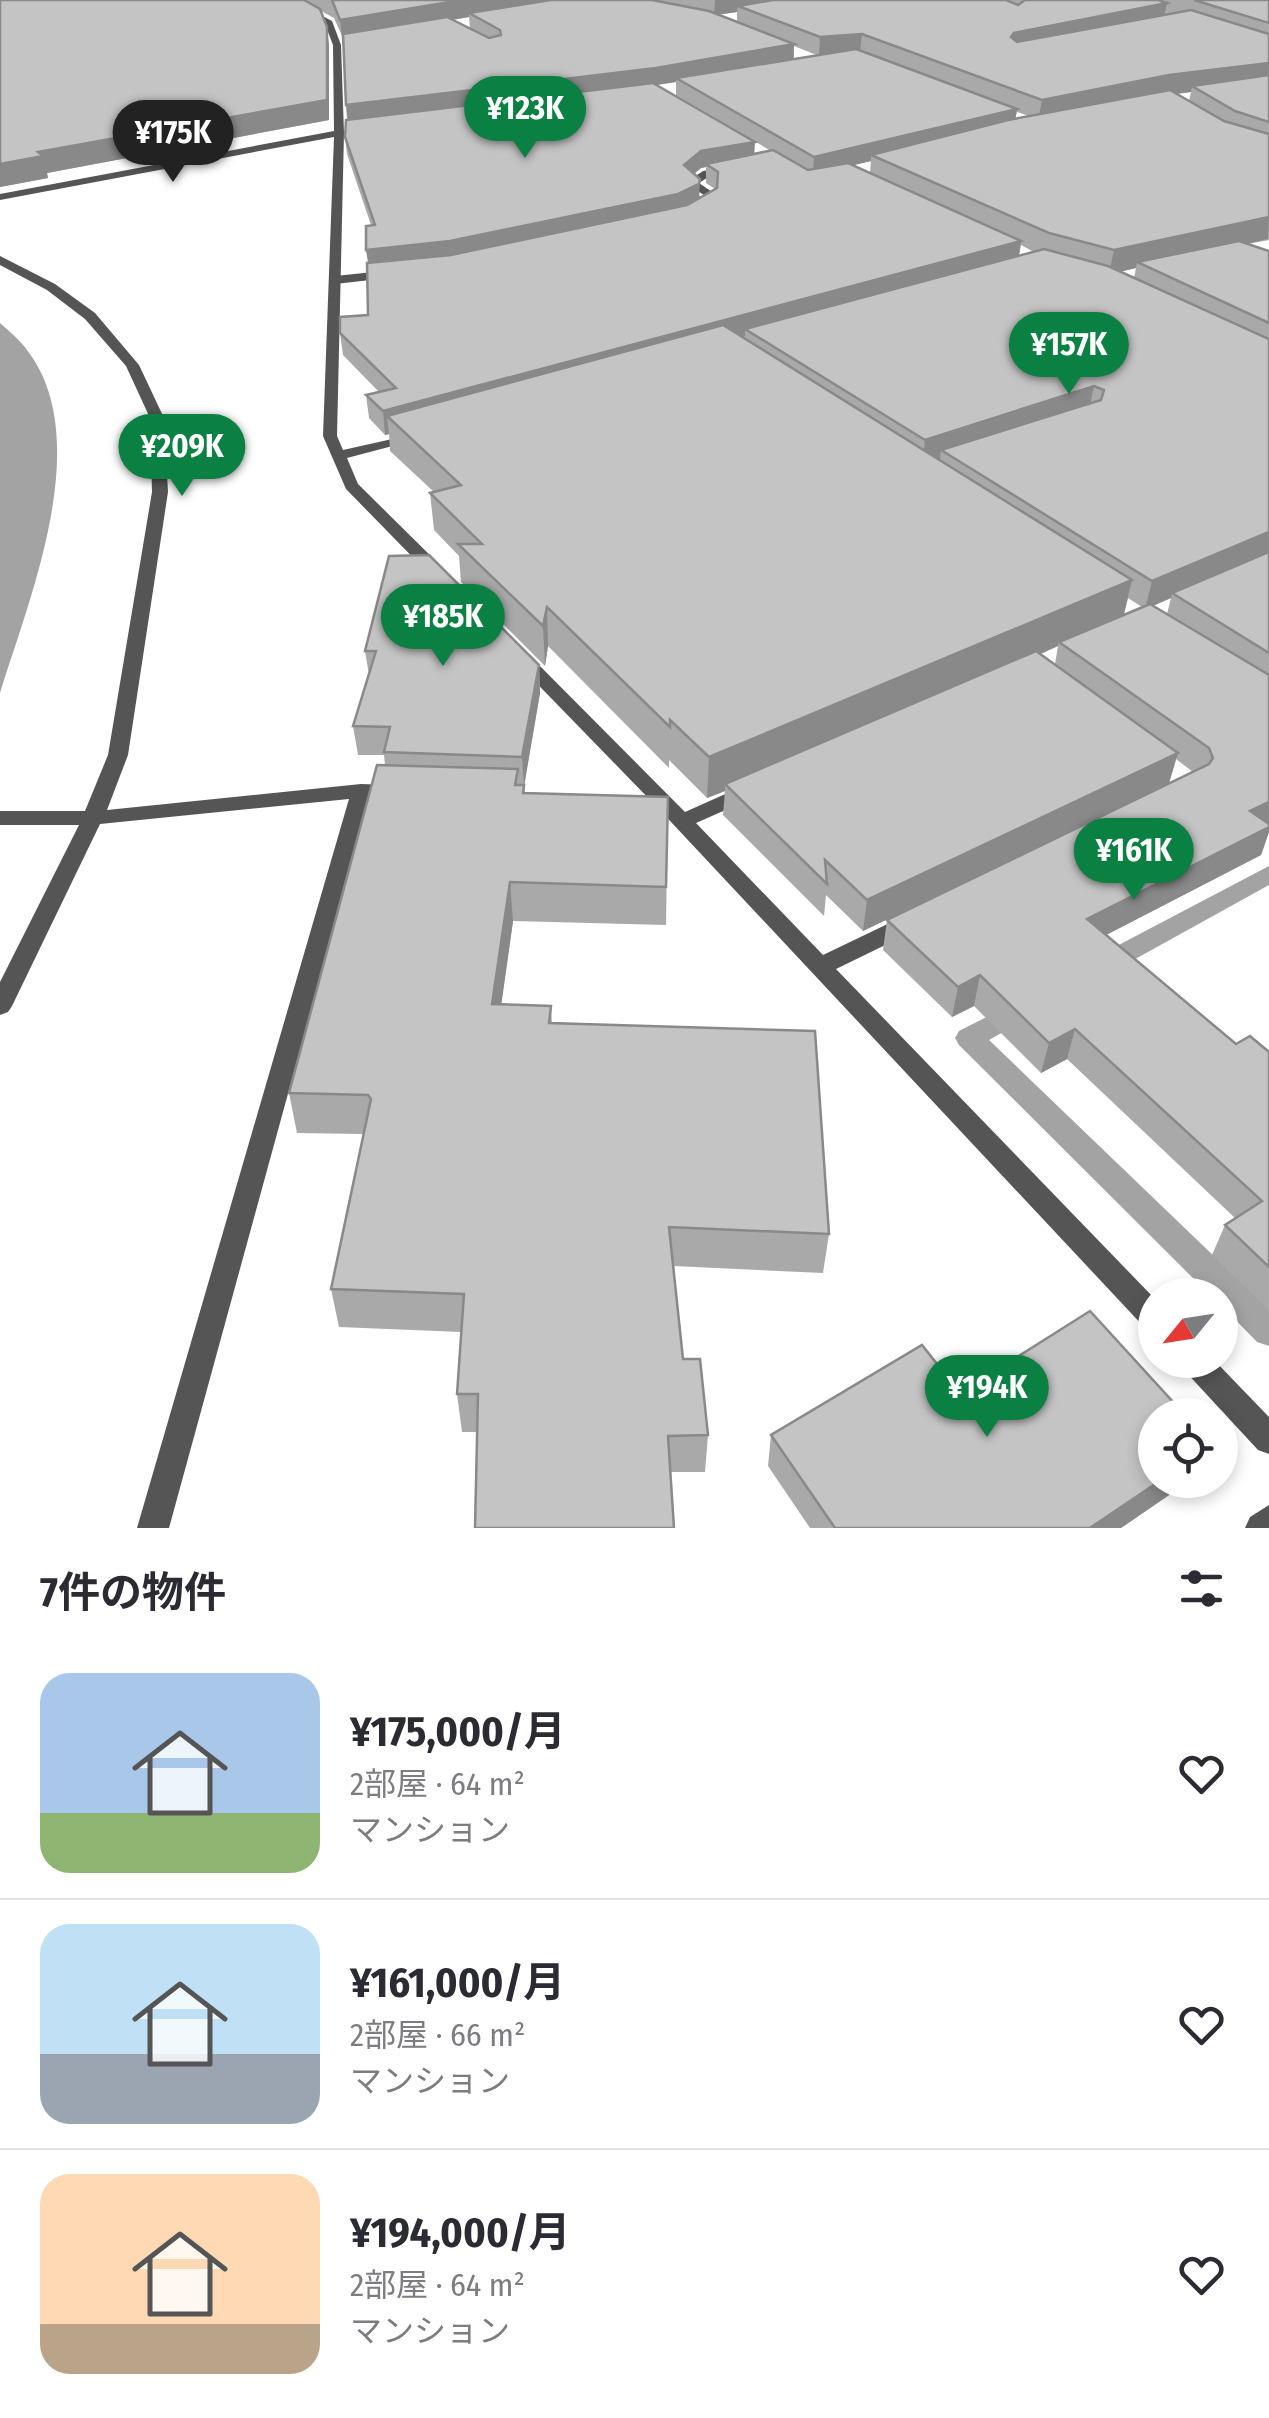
<!DOCTYPE html>
<html lang="ja">
<head>
<meta charset="utf-8">
<style>
  :root { --surface:#fff; --page:#f2f2f3; --text:#2b2b33; --muted:#7c7c81; --line:#e1e1e2; --accent:#0b8043 }
  body { margin:0; font-family:"Fira Sans Condensed","Noto Sans JP",sans-serif; background:var(--page); color:var(--text); height:100vh; display:flex; flex-direction:column; font-size:38px; white-space:nowrap }
  * { box-sizing:border-box; margin:0 }
  p { font-size:32px; color:var(--muted) }
  .icon { flex:none; width:55px; height:55px; fill:none; stroke:currentColor; stroke-width:2; stroke-linecap:round; stroke-linejoin:round }
  .map { position:relative; height:1528px; overflow:hidden }
  .drawer { display:flex; flex-direction:column; background:var(--surface); flex:1 }
  .drawer>* { flex:none }
  .needle { width:65px; rotate:240deg }
  .fabs { position:absolute; left:1138px; top:1278px; display:grid; gap:20px }
  .fabs a { display:grid; place-items:center; width:100px; height:100px; border-radius:50%; background:var(--surface); box-shadow:0 5px 15px #0003; font-size:50px }
  .price { position:absolute; translate:-50% -85px; padding:0 22px; border-radius:35px; background:var(--accent); color:#fff; font-size:32px; line-height:65px; filter:drop-shadow(0 2px 5px #0008) }
  .price::after { content:''; position:absolute; left:50%; top:60px; width:30px; height:22px; margin-left:-15px; background:inherit; clip-path:polygon(0 0,100% 0,50% 100%) }
  .price.current { background:#222; color:#fff }
  ul { padding:0; list-style:none }
  li { display:flex; align-items:center; gap:30px; height:250px; padding:0 40px }
  li+li { border-top:2px solid var(--line) }
  li span { display:grid; place-items:center; flex:none; width:280px; height:200px; border-radius:30px; color:#555 }
  li>.icon { margin-inline-start:auto }
  span .icon { width:120px; height:120px; fill:#fffc; stroke-width:1 }
  li b { font-size:42px }
  h2 { display:flex; justify-content:space-between; align-items:center; height:120px; padding:0 40px; font-size:42px }
  .map>svg:first-child { display:block }
  .water { fill:#a3a3a3 }
  .lines { fill:none; stroke-linecap:round; stroke-linejoin:round }
  .stream { fill:#a3a3a3; fill-rule:evenodd }
  .service { fill:#555; fill-rule:evenodd }
  .minor { fill:#555; fill-rule:evenodd }
  .wall { fill:#a9a9a9; fill-rule:evenodd }
  .shaded-wall { fill:#898989 }
  .building { fill:#c4c4c4; stroke:#898989; stroke-width:2.5 }
</style>
</head>
<body>
<div class="map">
<svg width="1269" height="1528" viewBox="0 0 1269 1528">
  <rect width="100%" height="100%" fill="#fff"/>
  <path class="water" d="M0,323C9,331 20,340 27,350C96,439 29,599 0,693Z"/>
  <g class="lines">
    <g class="stream">
      <path d="M1269,866V885L1110,973H1092L1088,966L1092,959Z"/>
      <path d="M1020,1000L1030,1003L1033,1010L1030,1017L989,1040L1269,1309V1346L1257,1342L1220,1304V1295H1210L959,1045L955,1038L959,1031Z"/>
    </g>
    <g class="service">
      <path d="M733,166L737,167V171L710,176L699,183L715,194L713,207L705,215H697L704,195L688,185V181L703,171Z"/>
      <path d="M393,270L397,271V277L335,284L329,280L335,276Z"/>
    </g>
    <g class="minor">
      <path d="M282,0H292L332,21L341,45L344,133L337,436L343,450L419,433V439L347,458L358,484L446,571V579H434L346,489L323,436L334,137L0,200V194L334,131L333,45L325,24Z"/>
      <path d="M0,256L55,284L95,313L139,365L164,418L168,492L128,755L107,810L361,784L393,785L403,792L393,799L369,798L169,1528H137L349,799L100,824L12,1006L8,1012L0,1015V982L79,825H0V811H85L108,755L152,492L150,418L126,366L85,319L47,290L0,265Z"/>
      <path d="M520,651L526,652L685,812L741,787H755L758,792L755,797L696,823L823,955L900,918H916L919,924L916,930L836,969L1155,1299V1332L1145,1328L657,807L514,660L511,656Z"/>
      <path d="M1179,1360H1214L1269,1417V1454L1258,1450L1184,1370Z"/>
      <path d="M1269,1505V1528H1245L1250,1517Z"/>
    </g>
  </g>
  <g class="wall">
    <path d="M0,0H1269V240L1248,244L1269,251V832L1261,855L1106,935L1236,1044L1269,1052V1310L1212,1255L1225,1225L1235,1218L1067,1059L1041,1073L974,1006L952,1017L883,950L887,920L1082,825L863,931L826,895L824,916L723,815L725,791L707,798L669,760V768L548,646L545,666L461,582L459,556L434,530L430,493L434,492L390,451L389,434L385,435L369,418L366,395L379,392L343,355L340,333L368,315V263L371,225L347,154L345,137L347,120L343,38L334,18L321,11L329,46V120L47,173L48,178L0,187ZM737,12V22L718,15ZM469,17L470,29L452,20ZM794,46L814,54L817,55L794,59ZM676,82V95L771,151L754,154L657,85ZM1191,92L1189,101L1177,94ZM1017,112L1029,116L1015,119ZM871,161L870,173L853,165ZM706,167V183L715,189L700,198L694,174L701,168ZM1021,245L1034,252L1019,256ZM1136,268L1134,278L1120,272ZM1128,598L1142,607L1124,614ZM1171,598L1167,614L1153,606ZM1058,646L1055,664L1041,654ZM1176,759L1193,772L1169,783Z"/>
    <path d="M389,556L539,665L540,693L524,785L525,793L668,797L666,925L513,921L501,1004L551,1006L552,1024L829,1234L823,1273L673,1266L683,1359L708,1435L705,1472H670L477,1432H462L457,1394L461,1332L339,1327L331,1289L363,1134L297,1133L289,1093L385,765L384,755H358L353,726L369,675L365,651Z"/>
    <path d="M960,1393L1155,1480H1191L1121,1528H810L768,1466L771,1435Z"/>
  </g>
  <g class="shaded-wall">
    <path d="M462,0H570L469,13V17L342,38L340,20Z"/>
    <path d="M715,0H829L738,6L737,12L714,15Z"/>
    <path d="M1167,3L1163,21L1008,56L1011,37L1014,33Z"/>
    <path d="M327,27L329,46V120L47,173L48,178L0,187V164L38,152Z"/>
    <path d="M862,34L860,52L819,56L820,37Z"/>
    <path d="M794,44L793,61L676,78V82L655,85L348,123L346,105Z"/>
    <path d="M1269,63V82L1192,86L1191,92L1165,95L1038,120L1042,100L1169,75Z"/>
    <path d="M1017,109L1014,126L871,155V161L813,175L814,157Z"/>
    <path d="M755,142L754,159L706,164V167L701,168L683,183L684,165L701,151Z"/>
    <path d="M700,179L699,202L451,260L369,269L366,250Z"/>
    <path d="M1269,217L1268,239L1146,266L1137,262L1136,268L1109,274L1114,250Z"/>
    <path d="M1021,241L1018,261L745,329V336L402,430L387,416L389,434L385,435L383,411Z"/>
    <path d="M1094,386L1089,410L941,450L940,460L922,466L925,440Z"/>
    <path d="M1269,532V552L1172,593L1171,598L1145,609L1152,581Z"/>
    <path d="M1132,580L1123,618L1059,642L1058,646L730,789L725,784V791L707,798L709,757Z"/>
    <path d="M547,607L548,646L545,666L543,626Z"/>
    <path d="M539,665L540,693L524,787L522,757Z"/>
    <path d="M1178,753L1169,783L863,931L867,900Z"/>
    <path d="M1269,802V826L1250,811Z"/>
    <path d="M1269,827V832L1261,855L1079,949L1087,919Z"/>
    <path d="M510,882L513,921L496,1043L492,1004Z"/>
    <path d="M980,975L974,1006L952,1017L958,987Z"/>
    <path d="M1075,1029L1067,1059L1041,1073L1049,1043Z"/>
    <path d="M1161,1480H1191L1121,1528H1090Z"/>
  </g>
  <g class="building">
    <path d="M0,0H304L320,9L327,27V100L38,152L43,156L0,164Z"/>
    <path d="M332,0H462L340,20Z"/>
    <path d="M551,0H652L709,11L794,44L656,68L346,105L343,34L447,17L489,38L501,35L500,30L469,13Z"/>
    <path d="M773,0H1006L1018,5L1025,0H1158L1167,3L1014,33L1011,37L1017,42L1191,10L1269,34V63L1169,75L1042,100L862,34L820,37L738,6Z"/>
    <path d="M1194,0H1269V23Z"/>
    <path d="M856,49L1017,109L814,157L676,78Z"/>
    <path d="M1269,75V122L1235,111L1192,86Z"/>
    <path d="M653,83L755,142L701,151L684,165L700,179L699,184L678,194L450,241L366,250V226L375,225L345,137L346,120Z"/>
    <path d="M1170,90L1224,121L1269,134V217L1114,250L1049,233L871,155L1008,120Z"/>
    <path d="M773,150L808,170L848,163L1021,241L383,411L366,395L396,388L340,333V317L368,315L367,263L451,255L687,205L717,188L718,172L706,164Z"/>
    <path d="M1239,241L1269,251V323L1137,262Z"/>
    <path d="M1044,249L1108,266L1269,339V532L1152,581L941,450L1101,400L1104,390L1094,386L925,440L745,329Z"/>
    <path d="M723,325L1132,580L709,757L670,720V727L547,607L543,626L458,544H482L430,493L461,485L387,416Z"/>
    <path d="M1269,552V653L1172,593Z"/>
    <path d="M429,555L539,665L522,757L384,752L390,727L353,726L376,651H365L389,556Z"/>
    <path d="M1150,604L1269,675V802L1250,811L1269,824V827L1087,919L1236,1044L1250,1036L1269,1052V1267L1225,1225L1262,1201L1075,1029L1049,1043L980,975L958,987L887,920L1209,764L1213,758L1209,748L1059,642Z"/>
    <path d="M1036,651L1178,753L867,900L825,860L827,884L725,784Z"/>
    <path d="M377,765L518,769L515,785H524L523,793L668,797L666,887L510,882L492,1004L551,1006L549,1023L815,1031L829,1234L669,1227L683,1359H700L708,1435L668,1436L674,1528H475L478,1394H457L464,1294L331,1289L371,1099L368,1095L289,1093Z"/>
    <path d="M1090,1311L1185,1415H1155V1480H1161L1090,1528H835L771,1435L922,1345L960,1393Z"/>
  </g>
</svg>
<div class="fabs">
<a><svg class="needle" viewBox="-14 -14 28 28"><path d="M0-13l5 13h-10z" fill="#e53935"/><path d="M0 13l5-13h-10z" fill="#7c7c81"/></svg></a>
<a><svg class="icon" aria-label="locate" viewBox="0 0 24 24"><circle cx="12" cy="12" r="6"/><path d="M12 2v4M12 18v4M2 12h4M18 12h4"/></svg></a>
</div>
<b class="price" style="left:525px;top:161px">¥123K</b>
<b class="price current" style="left:173px;top:185px">¥175K</b>
<b class="price" style="left:1069px;top:397px">¥157K</b>
<b class="price" style="left:182px;top:499px">¥209K</b>
<b class="price" style="left:443px;top:669px">¥185K</b>
<b class="price" style="left:1134px;top:903px">¥161K</b>
<b class="price" style="left:987px;top:1440px">¥194K</b>
</div>
<section class="drawer">
<h2>7件の物件<svg class="icon" aria-label="filters" viewBox="0 0 24 24"><path d="M4 7h16M4 17h16"/><circle cx="9" cy="7" r="2"/><circle cx="15" cy="17" r="2"/></svg></h2>
<ul>
<li><span style="background:linear-gradient(#a9c7e8 70%,#8fb573 0)"><svg class="icon" aria-label="home" viewBox="0 0 24 24"><path d="M3 11l9-7 9 7M6 9v11h12V9"/></svg></span><div><b>¥175,000/月</b><p>2部屋 · 64 m²</p><p>マンション</p></div><svg class="icon" aria-label="heart" viewBox="0 0 24 24"><path d="M12 20l-8-8c-3-5 5-10 8-4 3-6 11-1 8 4z"/></svg></li>
<li><span style="background:linear-gradient(#bfe0f5 65%,#9aa5b1 0)"><svg class="icon" aria-label="home" viewBox="0 0 24 24"><path d="M3 11l9-7 9 7M6 9v11h12V9"/></svg></span><div><b>¥161,000/月</b><p>2部屋 · 66 m²</p><p>マンション</p></div><svg class="icon" aria-label="heart" viewBox="0 0 24 24"><path d="M12 20l-8-8c-3-5 5-10 8-4 3-6 11-1 8 4z"/></svg></li>
<li><span style="background:linear-gradient(#ffd9b3 75%,#b9a48a 0)"><svg class="icon" aria-label="home" viewBox="0 0 24 24"><path d="M3 11l9-7 9 7M6 9v11h12V9"/></svg></span><div><b>¥194,000/月</b><p>2部屋 · 64 m²</p><p>マンション</p></div><svg class="icon" aria-label="heart" viewBox="0 0 24 24"><path d="M12 20l-8-8c-3-5 5-10 8-4 3-6 11-1 8 4z"/></svg></li>
</ul>
</section>
</body>
</html>
